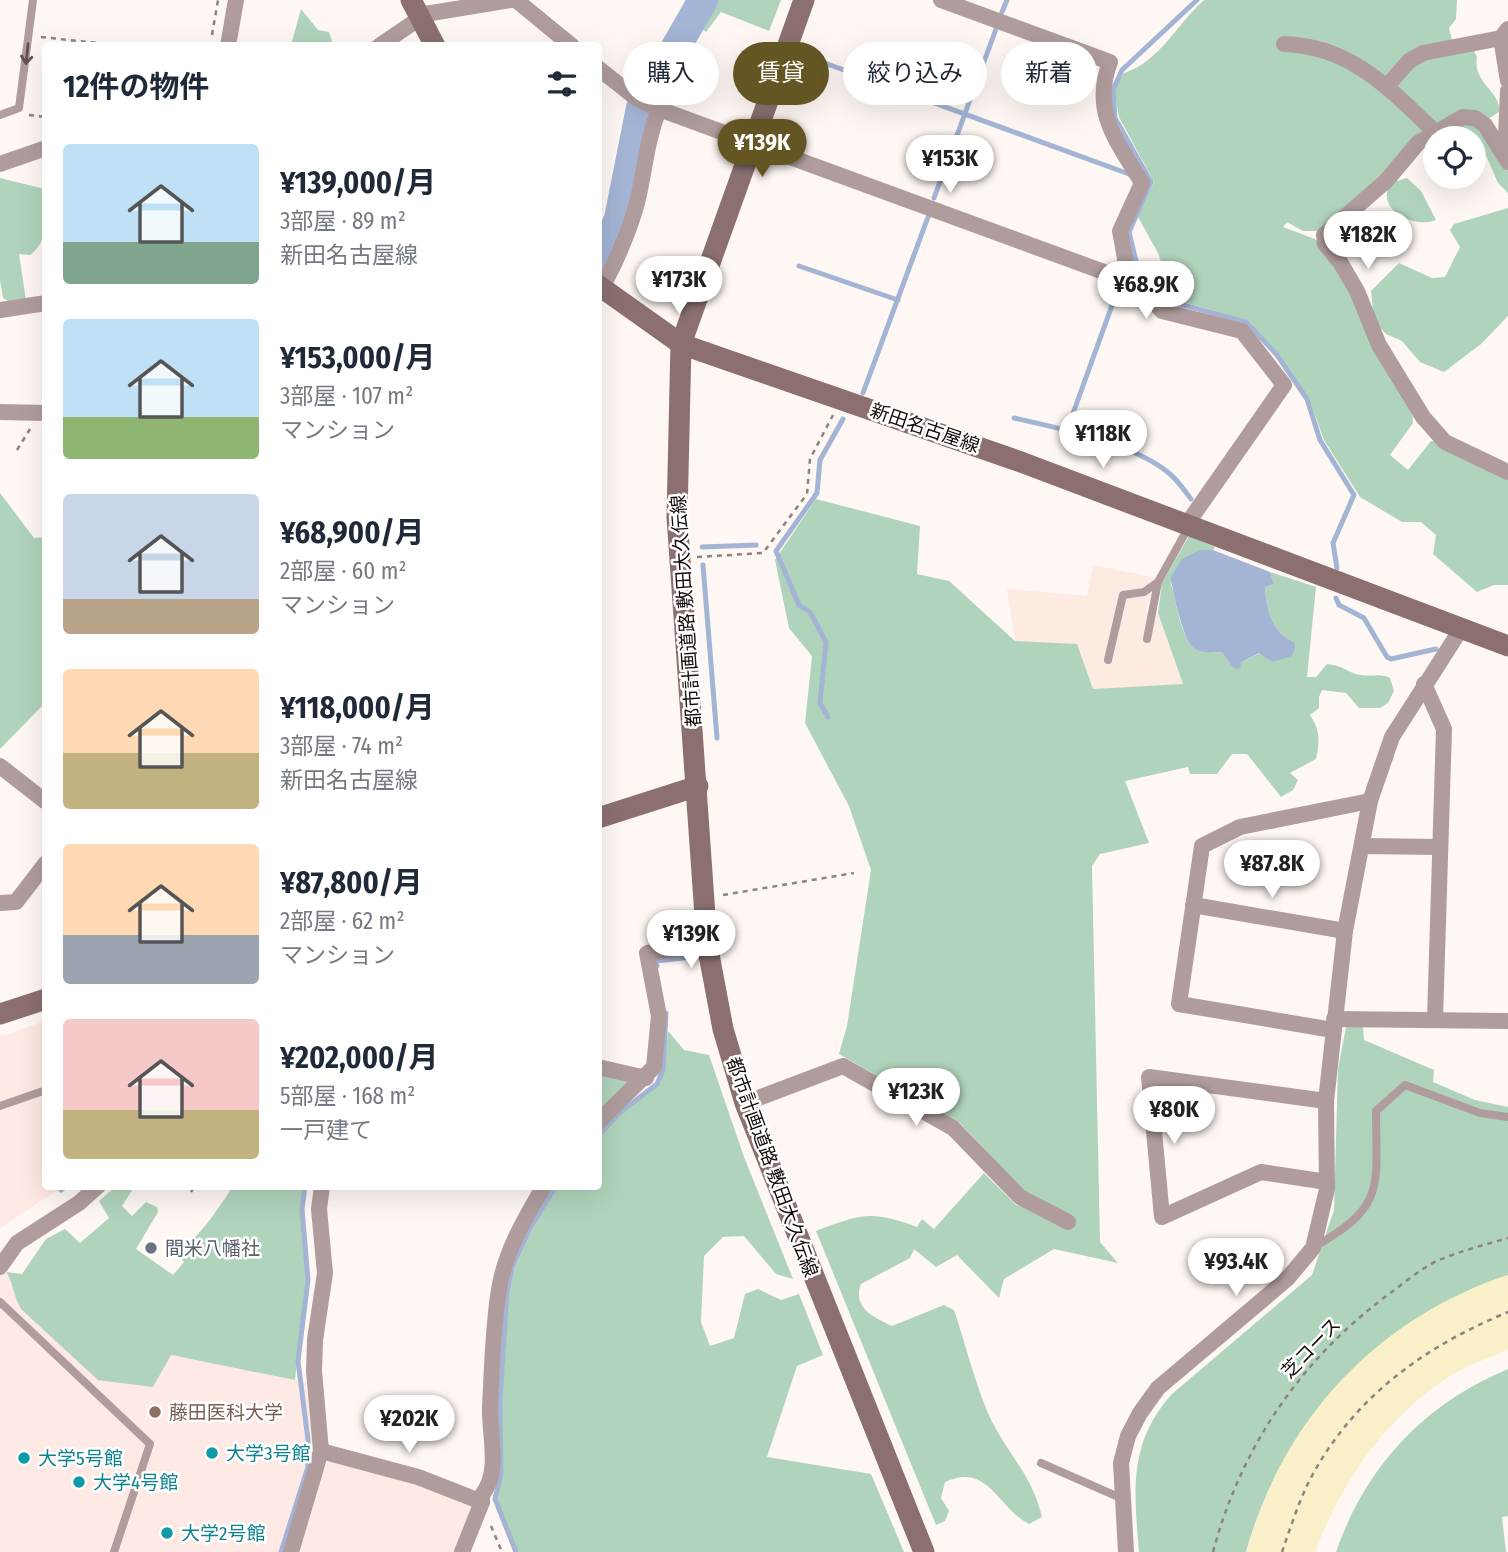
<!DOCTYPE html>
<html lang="ja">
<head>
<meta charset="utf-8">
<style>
  :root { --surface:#fff; --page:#f2f2f3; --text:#1f2937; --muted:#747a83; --accent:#645623 }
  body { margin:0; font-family:"Fira Sans Condensed","Noto Sans JP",sans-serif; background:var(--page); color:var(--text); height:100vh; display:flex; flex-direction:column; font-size:26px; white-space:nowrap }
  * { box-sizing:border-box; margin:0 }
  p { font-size:23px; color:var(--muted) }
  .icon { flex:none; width:38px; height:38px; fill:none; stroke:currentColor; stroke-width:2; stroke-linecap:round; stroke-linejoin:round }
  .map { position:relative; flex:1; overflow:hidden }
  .panel { position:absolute; left:42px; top:42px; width:560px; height:1148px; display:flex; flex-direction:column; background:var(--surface); border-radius:7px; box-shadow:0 7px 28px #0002 }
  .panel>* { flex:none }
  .banner { position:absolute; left:623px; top:42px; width:665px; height:63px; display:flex; gap:14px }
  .fabs { position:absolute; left:1423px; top:126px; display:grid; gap:14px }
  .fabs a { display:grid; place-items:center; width:63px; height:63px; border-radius:50%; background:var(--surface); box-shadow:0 7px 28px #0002; font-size:35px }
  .price { position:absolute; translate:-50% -60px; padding:0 16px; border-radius:24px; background:#fff; color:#222; font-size:23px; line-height:46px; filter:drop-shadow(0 2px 4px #0008) }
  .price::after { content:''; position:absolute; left:50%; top:42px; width:21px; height:16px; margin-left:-10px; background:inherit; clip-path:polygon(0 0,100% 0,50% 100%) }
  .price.current { background:var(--accent); color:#fff }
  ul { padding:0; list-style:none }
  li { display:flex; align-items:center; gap:21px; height:175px; padding:0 21px }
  li span { display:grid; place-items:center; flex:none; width:196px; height:140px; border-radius:7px; color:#555 }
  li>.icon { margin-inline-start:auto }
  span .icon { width:84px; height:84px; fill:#fffc; stroke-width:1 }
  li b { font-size:30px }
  h2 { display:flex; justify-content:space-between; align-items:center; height:84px; padding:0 21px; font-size:30px }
  .tag { padding:0 24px; border-radius:32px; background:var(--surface); box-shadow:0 7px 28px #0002; font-size:24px; line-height:63px }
  .tag.current { background:var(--accent); color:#fff }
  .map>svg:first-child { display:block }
  .industrial { fill:#fdeae1 }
  .education { fill:#fee9e4 }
  .green { fill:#b0d3bb }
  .sand { fill:#f9efc9 }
  .water { fill:#a3b4d5 }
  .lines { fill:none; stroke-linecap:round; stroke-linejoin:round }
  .stream { stroke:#a3b4d5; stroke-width:5 }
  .river { stroke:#a3b4d5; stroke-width:30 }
  .path { stroke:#8d8480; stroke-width:2.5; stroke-dasharray:5 5; stroke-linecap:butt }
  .lane { stroke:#b09c9c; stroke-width:8 }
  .street { stroke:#b09c9c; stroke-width:16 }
  .secondary { stroke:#8c7070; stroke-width:21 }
  .oneway { stroke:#625351 }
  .worship-dot { fill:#6b7280; stroke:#fff; stroke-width:2.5 }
  .education-dot { fill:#8d6e63; stroke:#fff; stroke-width:2.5 }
  .culture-dot { fill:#0f9aa8; stroke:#fff; stroke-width:2.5 }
  .labels { text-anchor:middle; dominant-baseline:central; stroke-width:5; stroke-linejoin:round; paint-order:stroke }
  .street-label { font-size:19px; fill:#150a06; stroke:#fff }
  .worship-label { font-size:19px; fill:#5b616d; stroke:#fff; text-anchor:start }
  .education-label { font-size:19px; fill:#785e54; stroke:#fff; text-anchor:start }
  .culture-label { font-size:19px; fill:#0d838f; stroke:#fff; text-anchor:start }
</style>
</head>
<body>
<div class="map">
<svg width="1508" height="1552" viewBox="0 0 1508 1552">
  <rect width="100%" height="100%" fill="#fef7f3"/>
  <path class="industrial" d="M1093,565L1157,578L1145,611L1158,613L1183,685L1093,689L1076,645L1015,641L1007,589L1087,596Z"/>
  <g class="education">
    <path d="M45,1021L46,1186L62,1187L0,1228V1037Z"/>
    <path d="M0,1270L10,1276V1284L171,1355L306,1382L312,1438L311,1467L284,1552H0Z"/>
    <path d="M330,1461L409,1479L471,1504L472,1510L457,1552H297L323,1468Z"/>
  </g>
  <g class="green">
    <path d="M714,0H781L769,31L721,12L706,32L698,25Z"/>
    <path d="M1204,0H1457L1456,19L1449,28L1452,40L1387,82L1312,49L1378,83L1429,132L1322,231H1303L1287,222L1283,227L1315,239L1335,261L1412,408L1413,423L1390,455L1408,470L1431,441H1435L1508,477V585H1494L1477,592L1433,554L1436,535L1421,522H1402L1360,497L1324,440L1309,398L1279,354L1247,320L1173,299L1158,253L1138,217L1154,182L1119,117L1114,89L1124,73C1159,62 1178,23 1204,0Z"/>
    <path d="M301,9L318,30L329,32L333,45H291Z"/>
    <path d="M1465,50L1474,51L1477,57C1472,83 1502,92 1499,112L1490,118L1436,127L1391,86L1414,62Z"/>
    <path d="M1463,120L1481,126L1508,168V193L1498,183L1482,146L1461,128Z"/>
    <path d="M0,178L45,189C45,213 51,239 30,255L19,254L26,300L10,302L3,298L0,280Z"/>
    <path d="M1407,178L1421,191L1436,220C1415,229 1375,211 1390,183Z"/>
    <path d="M1508,208V316L1481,344L1444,372L1420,362L1402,341L1386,334L1374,320L1371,291L1399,263L1432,278L1445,277L1460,247L1450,230L1454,224Z"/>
    <path d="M0,493L34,538L46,537L45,703L0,749Z"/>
    <path d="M816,499L920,526L917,574L949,581L1015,641L1077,644L1093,689L1183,684L1158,613L1162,583L1189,536L1215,547L1213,550H1200L1171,584C1181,617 1179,656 1222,652L1232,667L1260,653L1272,662L1294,642C1271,632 1267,610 1265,587L1274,584L1270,572L1316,587L1307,677H1316L1327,664C1345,666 1348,673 1360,675C1371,677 1379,673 1390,678L1394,691L1388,703L1380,708H1359L1346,693L1322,690L1319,697V708L1310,715C1320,730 1320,741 1316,759L1290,773L1298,780L1293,790L1281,797L1247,754H1232L1217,774H1190L1188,767L1125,781L1149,843L1100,854L1092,866L1100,1242L1118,1263L1054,1249L1004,1279L999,1298L957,1255L936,1267L914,1249L910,1258L861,1284C852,1308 874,1317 892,1326L944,1305L954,1310C965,1342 979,1399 995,1427C1014,1462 1032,1476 1042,1517L1029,1524C998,1509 989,1462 945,1482L941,1498L949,1511L945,1521L936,1525L816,1231C861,1214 871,1210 917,1227L922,1219L934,1229L984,1173L1016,1205L1034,1207L1026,1193L960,1123L839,1054L847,1026L871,870L849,806L805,723L812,656L789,628L775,560Z"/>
    <path d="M1346,1027H1363L1364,1040L1434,1070L1433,1082L1475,1100L1508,1107V1275C1376,1319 1284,1419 1246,1552H1139C1134,1491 1128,1443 1172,1394L1312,1275L1334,1210L1338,1069Z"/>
    <path d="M668,1031L684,1050L709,1055L744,1157L793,1279L776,1274L744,1236L723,1237L704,1256L701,1322L710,1346L734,1338L745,1294L758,1289L781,1300L799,1294L823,1355L797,1366L767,1457L871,1474L904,1552H519L514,1546L497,1500L503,1475L502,1400L509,1292L514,1270L531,1231L558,1187L598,1186L599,1138L618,1116L658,1085L664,1071Z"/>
    <path d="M599,1073L628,1079L626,1086L599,1112Z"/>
    <path d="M115,1187H134L122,1206L132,1216L146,1202L157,1207L158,1212L136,1249L173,1275L184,1262L179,1255L181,1247C196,1243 224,1201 232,1187H303L301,1206L306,1280L295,1380L171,1355L153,1387L98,1380L22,1310C14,1299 12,1279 6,1272L22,1274L46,1239L65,1229L80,1243L109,1218L99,1201Z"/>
    <path d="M1508,1369V1516L1502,1517L1506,1552H1336C1366,1466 1424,1404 1508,1369Z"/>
  </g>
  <path class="sand" d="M1508,1275V1350C1489,1358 1467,1365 1450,1376C1385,1418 1342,1481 1315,1552H1246C1284,1419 1376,1319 1508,1275Z"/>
  <path class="water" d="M1200,550H1213L1270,572L1274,584L1265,587C1267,610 1271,632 1294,642L1295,648L1292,656L1272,662L1259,653L1240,663L1241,667L1237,669L1232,667L1222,652C1213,652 1203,654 1194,648C1183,640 1172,591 1171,577L1182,559Z"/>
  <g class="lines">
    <g class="stream">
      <path d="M1197,0L1122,70L1113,90L1115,118L1151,182L1129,232L1137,265L1165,300L1246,322L1277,355L1307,399L1320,440L1354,495L1333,543L1337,568"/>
      <path d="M1002,12L1007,0"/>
      <path d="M811,58L1129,174"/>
      <path d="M934,198L996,29"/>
      <path d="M799,266L898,300"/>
      <path d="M863,393L928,217"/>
      <path d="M1014,418C1059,428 1135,444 1170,474C1178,481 1185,491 1191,499"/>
      <path d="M1067,430L1119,286"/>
      <path d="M702,547L756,545"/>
      <path d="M703,565L717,738"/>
      <path d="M1336,598L1339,605L1364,618L1387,657L1391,659L1436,649"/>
      <path d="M828,717L820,703L826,642L810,612L799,605L776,551L817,493L820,460L843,419"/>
      <path d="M657,966L656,961L691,957"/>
      <path d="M598,1136L618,1114L657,1084L663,1070L666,1013"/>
      <path d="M61,1190L67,1186"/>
      <path d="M281,1552L308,1467V1440L298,1361L308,1280L302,1209L305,1186"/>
      <path d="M516,1552L495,1499L501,1474L500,1400L507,1292L512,1268L529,1230L556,1186"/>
    </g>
    <path class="river" d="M600,260L619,219L641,108L703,0"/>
    <g class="path">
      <path d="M212,35L218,0"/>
      <path d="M41,37L125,46"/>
      <path d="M29,115L46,117"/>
      <path d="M17,450L30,429"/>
      <path d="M697,557L763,553L807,494L810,459L833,415"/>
      <path d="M723,895L854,873"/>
      <path d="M191,1192L195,1186"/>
      <path d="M491,1526L502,1552"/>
      <path d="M1213,1552C1241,1447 1301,1359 1389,1294C1404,1283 1420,1269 1437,1261C1460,1251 1484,1245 1508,1238"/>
      <path d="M1282,1552C1291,1526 1300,1497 1314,1472C1358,1394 1426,1346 1508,1312"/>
    </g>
    <g class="lane">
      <path d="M0,115L19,108L33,0"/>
      <path d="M1147,639L1158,582L1188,528"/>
      <path d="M1108,660L1123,595L1144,592L1158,582"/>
      <path d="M0,1106L46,1090"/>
      <path d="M1314,1247C1387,1206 1376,1186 1376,1111L1405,1085L1480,1113L1508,1117"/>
      <path d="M0,1302L150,1444L114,1552"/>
      <path d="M1041,1463L1123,1499"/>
    </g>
    <g class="street">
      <path d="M516,0L572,46"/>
      <path d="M941,0L1110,62C1091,112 1117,141 1142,183L1120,231L1128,275L1162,311L1242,331L1284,385L1187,524"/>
      <path d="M419,15L511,0"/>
      <path d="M1501,38L1508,81"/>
      <path d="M1284,44C1351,46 1390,89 1436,133"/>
      <path d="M228,46L236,0"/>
      <path d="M379,46L420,18"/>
      <path d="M598,68L636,98L659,109L1134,283"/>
      <path d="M1387,86L1409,61L1423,53L1501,38L1508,29"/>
      <path d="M1501,150L1506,137L1508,91"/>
      <path d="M1508,162L1485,125L1475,118L1463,117L1418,143L1386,181L1324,235L1325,244L1340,262L1357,291L1379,345L1423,417L1445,442L1508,472"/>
      <path d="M0,164L46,148"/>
      <path d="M598,293C613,271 630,229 637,203C645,170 646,143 659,109"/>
      <path d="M0,310L46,303"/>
      <path d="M0,412L46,413"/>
      <path d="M1424,684L1444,729L1435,1019"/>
      <path d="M0,766L46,802"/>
      <path d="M1362,846L1440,847"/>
      <path d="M0,903L16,902L46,863"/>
      <path d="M1193,905L1345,931"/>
      <path d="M1334,1019L1508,1021"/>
      <path d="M1333,1030L1179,1004L1202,846L1240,827L1370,801"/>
      <path d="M598,1067L646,1078"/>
      <path d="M1326,1101L1149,1077L1162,1217L1261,1172L1327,1182"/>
      <path d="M745,1103L843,1066L953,1128L1020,1197L1068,1222"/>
      <path d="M598,1122L654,1067L659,1016L647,953L707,944"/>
      <path d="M0,1267L17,1243L79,1203L98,1186"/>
      <path d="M321,1451L418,1477L482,1502"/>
      <path d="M291,1552L321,1451L314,1371L315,1340L325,1273L319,1209L322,1186"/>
      <path d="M462,1552L482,1502V1495C501,1471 489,1436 490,1407C492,1370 493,1320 500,1284C507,1248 526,1217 544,1186"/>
      <path d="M1126,1552L1121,1463L1128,1436L1140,1413L1158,1388L1287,1279L1313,1248L1327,1189L1326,1101L1345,931L1370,801L1392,737L1461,629"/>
    </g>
    <g class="secondary">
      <path d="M411,0L435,46"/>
      <path d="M804,0L681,344L677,517L707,944L723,1029L745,1103L924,1552"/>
      <path d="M598,285L681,344L1021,462L1508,646"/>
      <path d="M598,818L698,786"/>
      <path d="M0,1014L46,999"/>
    </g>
  </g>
  <defs><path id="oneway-shaft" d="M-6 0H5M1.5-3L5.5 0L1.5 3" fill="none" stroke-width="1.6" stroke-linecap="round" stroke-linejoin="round" transform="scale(1.75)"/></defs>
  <use class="oneway" href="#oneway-shaft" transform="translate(27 54) rotate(96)"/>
  <circle class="worship-dot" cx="151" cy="1248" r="7"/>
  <circle class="education-dot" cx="155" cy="1412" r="7"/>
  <g class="culture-dot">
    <circle cx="212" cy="1453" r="7"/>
    <circle cx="24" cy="1458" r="7"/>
    <circle cx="79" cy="1482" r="7"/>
    <circle cx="167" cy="1533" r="7"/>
  </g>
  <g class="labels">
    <g class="street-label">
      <text transform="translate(925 428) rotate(19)">新田名古屋線</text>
      <text transform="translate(686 611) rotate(-94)">都市計画道路 敷田大久伝線</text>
      <text transform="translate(772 1167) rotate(70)">都市計画道路 敷田大久伝線</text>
      <text transform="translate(1311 1348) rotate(-46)">芝コース</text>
    </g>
    <g class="worship-label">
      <text x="165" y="1248">間米八幡社</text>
    </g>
    <g class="education-label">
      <text x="169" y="1412">藤田医科大学</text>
    </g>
    <g class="culture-label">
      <text x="226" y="1453">大学3号館</text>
      <text x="38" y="1458">大学5号館</text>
      <text x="93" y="1482">大学4号館</text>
      <text x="181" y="1533">大学2号館</text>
    </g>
  </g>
</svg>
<div class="fabs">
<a><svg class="icon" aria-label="locate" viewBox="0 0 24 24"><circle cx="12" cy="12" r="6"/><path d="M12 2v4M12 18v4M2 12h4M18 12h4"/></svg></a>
</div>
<b class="price current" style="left:762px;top:179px">¥139K</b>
<b class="price" style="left:950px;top:195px">¥153K</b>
<b class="price" style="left:1368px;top:271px">¥182K</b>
<b class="price" style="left:679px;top:316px">¥173K</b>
<b class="price" style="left:1146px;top:321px">¥68.9K</b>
<b class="price" style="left:1103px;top:470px">¥118K</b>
<b class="price" style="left:1272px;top:900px">¥87.8K</b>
<b class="price" style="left:691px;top:970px">¥139K</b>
<b class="price" style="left:916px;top:1128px">¥123K</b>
<b class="price" style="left:1174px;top:1146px">¥80K</b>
<b class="price" style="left:1236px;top:1298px">¥93.4K</b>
<b class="price" style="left:409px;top:1455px">¥202K</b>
<div class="banner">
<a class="tag">購入</a>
<a class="tag current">賃貸</a>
<a class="tag">絞り込み</a>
<a class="tag">新着</a>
</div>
<section class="panel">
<h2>12件の物件<svg class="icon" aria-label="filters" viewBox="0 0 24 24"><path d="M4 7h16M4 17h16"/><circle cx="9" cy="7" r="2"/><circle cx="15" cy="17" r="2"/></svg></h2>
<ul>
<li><span style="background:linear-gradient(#bfe0f5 70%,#7fa58c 0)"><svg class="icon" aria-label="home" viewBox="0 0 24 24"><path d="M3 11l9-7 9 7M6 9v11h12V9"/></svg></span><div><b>¥139,000/月</b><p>3部屋 · 89 m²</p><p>新田名古屋線</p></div></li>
<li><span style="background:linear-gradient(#bfe0f5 70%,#8fb573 0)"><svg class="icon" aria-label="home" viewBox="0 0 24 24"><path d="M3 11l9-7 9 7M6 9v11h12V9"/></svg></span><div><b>¥153,000/月</b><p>3部屋 · 107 m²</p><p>マンション</p></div></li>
<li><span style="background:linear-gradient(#c9d6e8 75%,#b9a48a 0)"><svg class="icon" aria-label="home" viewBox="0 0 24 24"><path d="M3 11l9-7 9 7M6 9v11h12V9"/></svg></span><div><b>¥68,900/月</b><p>2部屋 · 60 m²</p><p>マンション</p></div></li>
<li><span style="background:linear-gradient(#ffd9b3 60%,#c2b280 0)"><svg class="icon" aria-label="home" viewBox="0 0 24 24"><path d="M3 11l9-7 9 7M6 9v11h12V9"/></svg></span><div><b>¥118,000/月</b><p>3部屋 · 74 m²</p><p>新田名古屋線</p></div></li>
<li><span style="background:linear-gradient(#ffd9b3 65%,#9aa5b1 0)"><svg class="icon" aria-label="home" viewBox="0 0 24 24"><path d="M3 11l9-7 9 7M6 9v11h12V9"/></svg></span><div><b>¥87,800/月</b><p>2部屋 · 62 m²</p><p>マンション</p></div></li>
<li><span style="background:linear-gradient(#f6c9c9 65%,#c2b280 0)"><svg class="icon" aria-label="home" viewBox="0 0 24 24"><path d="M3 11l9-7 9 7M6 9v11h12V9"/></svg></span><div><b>¥202,000/月</b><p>5部屋 · 168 m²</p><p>一戸建て</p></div></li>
</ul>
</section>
</div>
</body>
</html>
